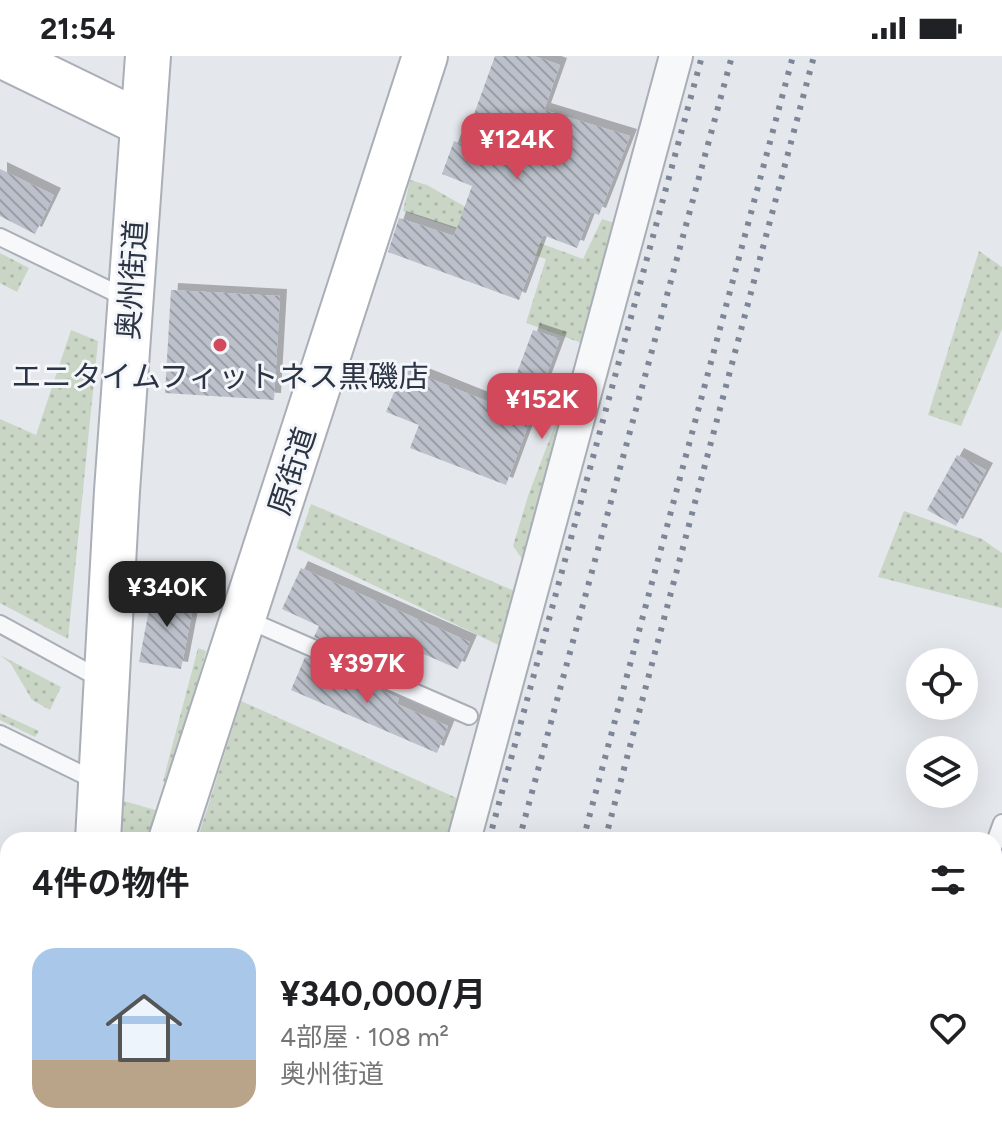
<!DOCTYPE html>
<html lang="ja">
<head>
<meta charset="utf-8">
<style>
  :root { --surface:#fff; --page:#f2f2f2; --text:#202124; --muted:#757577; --line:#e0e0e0; --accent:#d1495b }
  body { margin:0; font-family:Figtree,"Noto Sans JP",sans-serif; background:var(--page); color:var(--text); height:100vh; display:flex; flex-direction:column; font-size:30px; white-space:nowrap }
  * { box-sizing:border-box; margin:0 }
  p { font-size:26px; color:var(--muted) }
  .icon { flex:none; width:44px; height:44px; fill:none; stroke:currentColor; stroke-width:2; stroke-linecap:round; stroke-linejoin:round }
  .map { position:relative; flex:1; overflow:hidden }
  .details { position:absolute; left:0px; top:776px; width:1002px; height:312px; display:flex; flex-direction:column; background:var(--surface); border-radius:24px 24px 0 0; box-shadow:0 8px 32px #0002 }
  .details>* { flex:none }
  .controls { position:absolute; left:906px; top:592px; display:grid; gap:16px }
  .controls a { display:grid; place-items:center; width:72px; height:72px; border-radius:50%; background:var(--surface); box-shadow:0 8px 32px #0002; font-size:40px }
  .price { position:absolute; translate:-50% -68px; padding:0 18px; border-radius:16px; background:var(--accent); color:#fff; font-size:26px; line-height:52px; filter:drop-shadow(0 2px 4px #0008) }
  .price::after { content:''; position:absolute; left:50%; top:48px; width:24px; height:18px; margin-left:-12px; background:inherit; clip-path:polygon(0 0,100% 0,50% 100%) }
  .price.on { background:#222; color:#fff }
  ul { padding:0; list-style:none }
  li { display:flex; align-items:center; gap:24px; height:200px; padding:0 32px }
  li+li { border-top:2px solid var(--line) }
  li span { display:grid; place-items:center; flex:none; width:224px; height:160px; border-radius:24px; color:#555 }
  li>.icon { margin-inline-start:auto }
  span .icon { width:96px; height:96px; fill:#fffc; stroke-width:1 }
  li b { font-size:34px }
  h2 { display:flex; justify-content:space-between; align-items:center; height:96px; padding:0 32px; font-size:34px }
  .status { display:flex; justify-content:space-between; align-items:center; height:56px; padding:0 40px; background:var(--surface); direction:ltr }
  .status svg { height:22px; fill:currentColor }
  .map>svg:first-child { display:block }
  .grass { fill:url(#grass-dots) }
  .building { fill:url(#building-back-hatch); filter:url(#shadow) }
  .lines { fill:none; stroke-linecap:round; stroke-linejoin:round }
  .lane-casing { stroke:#a9aeb7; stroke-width:20 }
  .street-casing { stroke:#a9aeb7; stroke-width:36 }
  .secondary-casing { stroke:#a9aeb7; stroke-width:48 }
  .lane { stroke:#f7f8fa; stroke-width:16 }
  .street { stroke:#f7f8fa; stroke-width:32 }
  .secondary { stroke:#fff; stroke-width:44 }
  .rail { stroke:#7d8696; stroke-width:6; stroke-dasharray:4 8; stroke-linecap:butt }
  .poi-dot { fill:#d1495b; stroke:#f4f6f9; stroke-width:3 }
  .labels { text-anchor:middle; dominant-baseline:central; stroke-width:6; stroke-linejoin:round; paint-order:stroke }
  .street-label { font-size:30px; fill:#2b3445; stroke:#f4f6f9 }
  .poi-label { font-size:30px; fill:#2b3445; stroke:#f4f6f9 }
</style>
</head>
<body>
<div class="status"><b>21:54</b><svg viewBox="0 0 49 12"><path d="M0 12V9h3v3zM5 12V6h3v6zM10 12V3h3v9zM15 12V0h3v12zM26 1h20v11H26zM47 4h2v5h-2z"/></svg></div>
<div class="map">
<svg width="1002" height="1088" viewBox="0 0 1002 1088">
  <defs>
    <pattern id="grass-dots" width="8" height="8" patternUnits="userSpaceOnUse" patternTransform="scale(2)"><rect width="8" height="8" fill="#c9d6c5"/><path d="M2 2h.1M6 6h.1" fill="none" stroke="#adb8ab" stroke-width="1.8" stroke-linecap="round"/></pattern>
    <pattern id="building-back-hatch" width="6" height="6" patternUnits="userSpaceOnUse" patternTransform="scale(2)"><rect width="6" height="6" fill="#bbc0ca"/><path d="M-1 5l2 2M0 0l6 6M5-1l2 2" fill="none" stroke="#989da6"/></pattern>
    <filter id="shadow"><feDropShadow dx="7" dy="-7" stdDeviation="0" flood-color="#0004"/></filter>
  </defs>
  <rect width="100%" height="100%" fill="#e4e7ec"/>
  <g class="grass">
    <path d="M410,124L427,129L510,176L583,203L602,163L621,169L590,290L526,267L546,203L403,155Z"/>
    <path d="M979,195L1002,211V273L961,370L928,359Z"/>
    <path d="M0,197L29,212L17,236L0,227Z"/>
    <path d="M71,274L98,285L68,583L0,547V363L36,379Z"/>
    <path d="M579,306L509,594L296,492L311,448L517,536L525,507L513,490L528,440Z"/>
    <path d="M904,455L982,483L1002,497V552L878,521Z"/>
    <path d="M198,592L206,595L170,728L163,725Z"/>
    <path d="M0,599L61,631L50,654L32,644L11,608Z"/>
    <path d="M241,645L461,744L450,784L198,782Z"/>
    <path d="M0,657L39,675L35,681L0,664Z"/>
    <path d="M124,745L162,756L153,784H120Z"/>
  </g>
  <g class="building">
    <path d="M495,0H534L560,9L544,54L630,80L599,159L591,156L577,192L543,179L519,244L388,196L399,162L454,180L472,130L442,118L454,85L463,89Z"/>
    <path d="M0,113L54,139L35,178L0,160Z"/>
    <path d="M171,234L280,240L274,344L165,337Z"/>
    <path d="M533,274L560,283L506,429L410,392L419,369L386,356L404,312L504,352Z"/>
    <path d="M957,399L986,414L956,470L927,454Z"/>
    <path d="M301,512L470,586L458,613L419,596L408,621L314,581L319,570L282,553Z"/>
    <path d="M153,533L195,541L181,613L139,606Z"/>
    <path d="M305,601L399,642L397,648L448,670L437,697L291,634Z"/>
  </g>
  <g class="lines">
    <defs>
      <g id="lane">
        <path d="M0,181L128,243"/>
        <path d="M246,563L469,660"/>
        <path d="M0,568L104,625"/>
        <path d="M0,678L96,725"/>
        <path d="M994,789L1002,767"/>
        <path d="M0,909L8,913"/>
        <path d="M892,1088L894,1080"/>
      </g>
      <g id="street">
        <path d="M464,784L676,0"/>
        <path d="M380,1088L382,1080"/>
      </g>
      <g id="secondary">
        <path d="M3,0L143,68"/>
        <path d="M98,784L117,435L148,0"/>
        <path d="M171,784L425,0"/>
        <path d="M78,1088V1080"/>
      </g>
    </defs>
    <use href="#lane" class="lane-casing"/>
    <use href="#street" class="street-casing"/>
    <use href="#secondary" class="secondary-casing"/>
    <use href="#lane" class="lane"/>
    <use href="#street" class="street"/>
    <use href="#secondary" class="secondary"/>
    <g class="rail">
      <path d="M489,784L702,0"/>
      <path d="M519,784L732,0"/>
      <path d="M583,784L793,0"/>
      <path d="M605,784L814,0"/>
      <path d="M406,1088L408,1080"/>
      <path d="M437,1088L439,1080"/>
      <path d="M501,1088L503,1080"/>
      <path d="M523,1088L525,1080"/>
    </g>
  </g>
  <circle class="poi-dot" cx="220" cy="289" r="8"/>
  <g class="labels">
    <g class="street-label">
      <text transform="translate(132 224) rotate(-86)">奥州街道</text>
      <text transform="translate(292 415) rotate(-72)">原街道</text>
    </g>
    <g class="poi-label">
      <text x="220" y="320">エニタイムフィットネス黒磯店</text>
    </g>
  </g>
</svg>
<div class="controls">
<a><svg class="icon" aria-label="locate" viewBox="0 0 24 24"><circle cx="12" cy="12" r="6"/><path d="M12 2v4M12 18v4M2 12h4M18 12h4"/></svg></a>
<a><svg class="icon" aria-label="layers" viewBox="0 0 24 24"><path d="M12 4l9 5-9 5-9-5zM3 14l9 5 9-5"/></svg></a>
</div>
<b class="price" style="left:517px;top:125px">¥124K</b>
<b class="price" style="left:542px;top:385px">¥152K</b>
<b class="price on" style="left:167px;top:573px">¥340K</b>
<b class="price" style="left:367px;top:649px">¥397K</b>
<section class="details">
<h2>4件の物件<svg class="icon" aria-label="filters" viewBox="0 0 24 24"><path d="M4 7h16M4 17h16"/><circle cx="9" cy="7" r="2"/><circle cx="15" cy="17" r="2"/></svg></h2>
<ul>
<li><span style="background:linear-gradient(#a9c7e8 70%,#b9a48a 0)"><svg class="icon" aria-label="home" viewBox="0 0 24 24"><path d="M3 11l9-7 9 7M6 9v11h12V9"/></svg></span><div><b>¥340,000/月</b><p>4部屋 · 108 m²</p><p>奥州街道</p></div><svg class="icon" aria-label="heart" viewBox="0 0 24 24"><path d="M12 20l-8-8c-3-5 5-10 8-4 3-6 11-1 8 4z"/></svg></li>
</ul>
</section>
</div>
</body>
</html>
